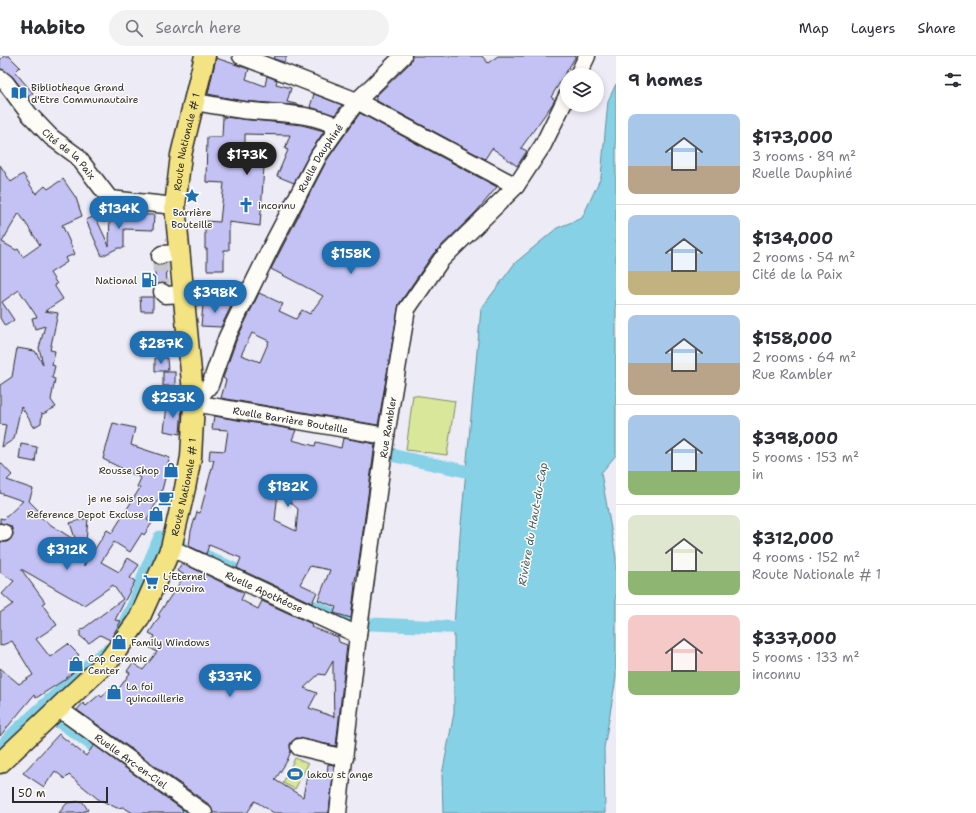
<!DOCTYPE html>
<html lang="en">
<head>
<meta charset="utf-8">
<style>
  :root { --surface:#fff; --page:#f2f2f3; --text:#2b2b33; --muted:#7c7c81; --line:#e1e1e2; --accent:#1f6fb2 }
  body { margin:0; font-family:"Shantell Sans",sans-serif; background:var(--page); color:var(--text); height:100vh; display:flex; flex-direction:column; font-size:15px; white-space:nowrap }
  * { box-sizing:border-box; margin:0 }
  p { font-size:13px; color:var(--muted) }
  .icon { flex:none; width:22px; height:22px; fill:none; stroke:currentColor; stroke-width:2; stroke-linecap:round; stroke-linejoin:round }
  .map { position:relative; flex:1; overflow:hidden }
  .drawer { display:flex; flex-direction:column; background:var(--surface); width:360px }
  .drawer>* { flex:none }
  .fabs { position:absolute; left:560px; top:12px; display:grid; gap:8px }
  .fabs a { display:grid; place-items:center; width:44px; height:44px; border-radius:50%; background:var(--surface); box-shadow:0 2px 6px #0003; font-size:20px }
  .scale { position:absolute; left:12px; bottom:10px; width:96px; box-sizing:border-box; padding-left:4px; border:2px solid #2b2b2b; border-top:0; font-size:11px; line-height:14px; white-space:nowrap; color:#2b2b2b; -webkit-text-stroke:3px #fdfcf7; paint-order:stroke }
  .price { position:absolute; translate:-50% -34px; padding:0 9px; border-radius:14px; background:var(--accent); color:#fff; font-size:13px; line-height:26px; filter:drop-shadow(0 1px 2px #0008) }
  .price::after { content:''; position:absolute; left:50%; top:24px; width:12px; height:9px; margin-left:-6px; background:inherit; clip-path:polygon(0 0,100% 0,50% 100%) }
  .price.on { background:#222; color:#fff }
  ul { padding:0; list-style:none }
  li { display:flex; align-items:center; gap:12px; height:100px; padding:0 12px }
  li+li { border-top:1px solid var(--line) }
  li span { display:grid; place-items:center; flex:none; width:112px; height:80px; border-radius:8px; color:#555 }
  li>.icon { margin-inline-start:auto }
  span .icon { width:48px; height:48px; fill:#fffc; stroke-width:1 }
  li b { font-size:17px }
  h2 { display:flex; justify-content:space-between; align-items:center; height:48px; padding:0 12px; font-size:17px }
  header { display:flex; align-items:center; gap:24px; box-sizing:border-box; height:56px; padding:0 20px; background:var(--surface); border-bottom:1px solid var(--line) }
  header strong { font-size:19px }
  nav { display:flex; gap:22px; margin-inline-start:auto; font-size:14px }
  .search { width:280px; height:36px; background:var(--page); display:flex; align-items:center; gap:10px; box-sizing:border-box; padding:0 14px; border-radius:22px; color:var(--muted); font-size:15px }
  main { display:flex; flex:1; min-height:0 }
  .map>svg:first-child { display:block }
  .green { fill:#d9e79a; stroke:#828962 }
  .water { fill:#86d1e6; stroke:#628f9b }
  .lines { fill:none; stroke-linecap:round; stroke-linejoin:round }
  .canal { stroke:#86d1e6; stroke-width:13 }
  .building { fill:#c4c2f4; stroke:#2b2b2b; fill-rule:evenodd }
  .minor-tunnel { stroke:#c5c5cd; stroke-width:16; stroke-dasharray:16 8; stroke-linecap:butt }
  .minor-casing { stroke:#2b2b2b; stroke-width:19 }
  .major-casing { stroke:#2b2b2b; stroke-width:23 }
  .minor { stroke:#fdfcf7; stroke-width:16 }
  .major { stroke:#f4e382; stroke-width:20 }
  .labels { text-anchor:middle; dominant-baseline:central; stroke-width:3; stroke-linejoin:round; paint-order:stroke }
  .poi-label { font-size:10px; fill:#2b2b2b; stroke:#fdfcf7; text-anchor:start }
  .street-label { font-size:10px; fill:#2b2b2b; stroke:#fdfcf7 }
  .water-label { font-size:11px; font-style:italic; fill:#465d63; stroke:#fdfcf7 }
</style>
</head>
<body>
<header>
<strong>Habito</strong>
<div class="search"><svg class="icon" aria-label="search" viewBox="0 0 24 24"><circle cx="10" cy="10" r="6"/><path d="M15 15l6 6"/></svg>Search here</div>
<nav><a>Map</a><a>Layers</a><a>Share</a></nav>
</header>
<main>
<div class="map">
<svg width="616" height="757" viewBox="0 0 616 757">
  <rect width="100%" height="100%" fill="#ecebf6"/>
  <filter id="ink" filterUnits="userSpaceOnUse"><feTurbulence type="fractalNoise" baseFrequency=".025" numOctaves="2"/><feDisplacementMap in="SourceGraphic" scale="8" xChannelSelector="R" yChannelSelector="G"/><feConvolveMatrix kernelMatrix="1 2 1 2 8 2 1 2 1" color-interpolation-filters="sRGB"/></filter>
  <g filter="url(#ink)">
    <g class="green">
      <path d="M413,339L455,345L447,399L406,394Z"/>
      <path d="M295,702L308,708L295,733L283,727Z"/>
    </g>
    <path class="water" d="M616,28V399L601,417L616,501V622L604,692L605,757H443L442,719L454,657V571L460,479L481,253L515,207L557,172L582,162L601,121L608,45Z"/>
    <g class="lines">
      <g class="canal">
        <path d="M377,387L395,400L484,419"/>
        <path d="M203,499L240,516"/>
        <path d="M301,545L343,563L371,568L471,572"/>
        <path d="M121,574L135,546L144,519L160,481L180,489"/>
        <path d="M42,659L63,668L108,700"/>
        <path d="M0,692L16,675L94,604L108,594"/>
        <path d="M158,737L190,757"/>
      </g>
    </g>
    <g class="building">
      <path d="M4,0H9L20,11L15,16L33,37L28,41L12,20L0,13V4Z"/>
      <path d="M275,0H287L284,6L274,3Z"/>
      <path d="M412,0H482L488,7L498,0H576L551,41L555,44L551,50L521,92L527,95L517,110L492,92L485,103L377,45L375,41L410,7Z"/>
      <path d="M216,2L249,13L246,23L265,30L267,20L277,24L276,28L291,32L287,46L304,50L243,45L208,38Z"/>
      <path d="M314,38L342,49L335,59L310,51Z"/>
      <path d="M360,57L497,131L476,156L433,198L399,248L378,369L221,342L226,324L223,322L236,285L259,237L283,248L279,255L296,263L302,254L310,258L323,240L271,213L327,104ZM252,277L269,285L260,306L241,299Z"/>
      <path d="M223,61L302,69L324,75L311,95L294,127L277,120L288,94L285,93L290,79L245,78V109L264,111L260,170L229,166V194H224V214H207V193H205V165L220,166L224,127L206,126L207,81H222Z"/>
      <path d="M0,109L11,126L23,118L36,138L45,130L48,133L63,123L76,142L82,160L62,169L75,198L65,202L67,206L50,217L57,228L54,229L63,243L45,255L58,257L50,294L55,295L52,309L55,310L52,322L55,323L51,344L56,351L43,358L42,357L41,367L34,371L21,350L14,383L2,391L6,369L0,368V329L12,321L17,292L35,295L43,308L39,292L45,270L35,273L32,262L37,261L19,234L2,246L14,264L5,270L0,262ZM19,157L40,189L23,201L18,193L16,194L2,186Z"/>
      <path d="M110,158L154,159L153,174L124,173V192H118L102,200L86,164L95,160L109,190Z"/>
      <path d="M154,207L162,209L166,207L167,228L160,227L156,229Z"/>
      <path d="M140,241H153V255H141Z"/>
      <path d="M233,246L221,271L201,270L203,249Z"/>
      <path d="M155,302H167L168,315H155Z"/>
      <rect x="163" y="316" width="12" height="14"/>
      <path d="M167,349L182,350L180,378L164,375Z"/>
      <path d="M214,360L296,374L292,384L315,390L316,386L341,392L343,382L375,388L358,511L354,528L355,529L351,562L334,557L336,551L318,544L330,514L310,510L300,528L317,536L312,547L237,512L241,502L209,489L206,498L189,490L191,475L197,456L200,457L214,404H209L210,394L225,395L228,374L212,373ZM278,435L298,453L296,475L275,465Z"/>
      <path d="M113,367L135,372L131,389L170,402L164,418H166L161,438L147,464L152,467L144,479L142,477L130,496L114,486L101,506L119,516L128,502L139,509L130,522L135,525L115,564L121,565L110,584L100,579L89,587L80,580V575L123,543L113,529L84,549L21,513L45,546L42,548L57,569L36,583L50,601L68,588L79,599L70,605L77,613L64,624L36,642L34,639L0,680V612L19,628L33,619L12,585L0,590V557L13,548L2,538L14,525L0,516V486H7L13,479L11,470L0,467V462L4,463L23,445L0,437V406L12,419L7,424L33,433L29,445L38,454L34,458L76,485L70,467L88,462L84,510L107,474L112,477L140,432L137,431L141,422L103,403Z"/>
      <path d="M21,388L37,391L35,406L19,403Z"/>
      <path d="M182,507L244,537L241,544L258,553L262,545L312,568L311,571L338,581L339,586L347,589L336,690L296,682L290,688L291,695L287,705L275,724L303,741L307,720H327L328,708L334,709L329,757H274L255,745L247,757H213L210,749L77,654L83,647L86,650L99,639L102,641L113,629L118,634L130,617L127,615L133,607L143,614L157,596L149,591L155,580L149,577L160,560L158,559L185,519L177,515ZM333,605V617L334,661L309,652L317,637L304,632L319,618L325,619Z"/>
      <path d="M59,678L86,700L94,689L183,754L181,757H133L123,751L117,752L98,743L69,719L65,723L55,715L44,731L23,717Z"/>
      <path d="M82,745L88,754L79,757H59L67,747Z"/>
    </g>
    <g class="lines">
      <path class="minor-tunnel" d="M160,200L162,236"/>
      <defs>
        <g id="minor">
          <path d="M241,0L357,45L516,130"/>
          <path d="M578,19L587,0"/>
          <path id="s1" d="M0,22L6,27L29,58L51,81L77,100L110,143L175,150"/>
          <path d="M193,46C210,48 226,52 242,54C276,58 308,55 339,71"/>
          <path d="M160,200L162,198L180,197"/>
          <path d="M162,236L165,239L184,238"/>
          <path d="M184,242L249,235"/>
          <path id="s2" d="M194,347L210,329L227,281L273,187L319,99L357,45L403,0"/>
          <path id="s3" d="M194,347L386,380"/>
          <path d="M0,476L4,477"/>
          <path id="s4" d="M171,492L358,579"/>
          <path id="s5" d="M58,652L204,757"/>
          <path d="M299,691L345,702"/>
          <path id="s6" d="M338,757L358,579L386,380L407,253L441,204L516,130L543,89L567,40"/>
        </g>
        <g id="major">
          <path id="s7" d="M0,707L111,602L139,563L171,492L185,432L191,401L194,347L175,150L181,99L205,0"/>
        </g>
      </defs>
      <use href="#minor" class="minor-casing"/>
      <use href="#major" class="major-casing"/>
      <use href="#minor" class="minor"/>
      <use href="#major" class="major"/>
    </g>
  </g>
  <defs>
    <symbol id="library-bare" viewBox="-9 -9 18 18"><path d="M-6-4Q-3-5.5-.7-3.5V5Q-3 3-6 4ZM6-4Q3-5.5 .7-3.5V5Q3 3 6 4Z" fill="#1f6fb2" stroke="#fdfcf7" stroke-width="2.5" paint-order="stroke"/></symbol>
    <symbol id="sight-bare" viewBox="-9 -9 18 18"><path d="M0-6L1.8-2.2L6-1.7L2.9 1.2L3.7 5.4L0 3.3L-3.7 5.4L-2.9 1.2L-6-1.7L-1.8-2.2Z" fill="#1f6fb2" stroke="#fdfcf7" stroke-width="2.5" paint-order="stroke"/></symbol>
    <symbol id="church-bare" viewBox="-9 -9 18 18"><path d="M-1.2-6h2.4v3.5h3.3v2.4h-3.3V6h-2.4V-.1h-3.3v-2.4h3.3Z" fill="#1f6fb2" stroke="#fdfcf7" stroke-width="2.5" paint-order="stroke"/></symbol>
    <symbol id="fuel-bare" viewBox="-9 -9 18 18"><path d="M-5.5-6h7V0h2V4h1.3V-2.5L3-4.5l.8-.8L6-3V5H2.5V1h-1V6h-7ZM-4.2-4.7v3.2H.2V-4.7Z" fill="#1f6fb2" stroke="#fdfcf7" stroke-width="2.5" paint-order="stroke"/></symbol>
    <symbol id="shop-bare" viewBox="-9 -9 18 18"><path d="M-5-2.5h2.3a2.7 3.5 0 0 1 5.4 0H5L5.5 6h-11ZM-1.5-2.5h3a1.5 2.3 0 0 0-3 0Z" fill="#1f6fb2" stroke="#fdfcf7" stroke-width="2.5" paint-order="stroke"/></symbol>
    <symbol id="cafe-bare" viewBox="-9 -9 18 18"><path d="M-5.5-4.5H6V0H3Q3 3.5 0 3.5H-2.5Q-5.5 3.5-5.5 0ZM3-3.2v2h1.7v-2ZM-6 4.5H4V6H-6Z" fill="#1f6fb2" stroke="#fdfcf7" stroke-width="2.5" paint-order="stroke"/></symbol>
    <symbol id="supermarket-bare" viewBox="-9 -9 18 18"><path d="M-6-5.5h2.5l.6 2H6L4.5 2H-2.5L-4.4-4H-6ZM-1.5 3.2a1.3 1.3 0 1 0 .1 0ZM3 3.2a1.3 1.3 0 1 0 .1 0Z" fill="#1f6fb2" stroke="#fdfcf7" stroke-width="2.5" paint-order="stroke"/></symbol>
    <symbol id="stadium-bare" viewBox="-9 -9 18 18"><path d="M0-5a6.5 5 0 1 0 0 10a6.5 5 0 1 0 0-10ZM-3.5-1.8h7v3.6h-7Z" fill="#1f6fb2" stroke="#fdfcf7" stroke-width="2.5" paint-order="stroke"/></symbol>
  </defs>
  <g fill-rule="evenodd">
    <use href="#library-bare" x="8" y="26" width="22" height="22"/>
    <use href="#sight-bare" x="181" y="129" width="22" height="22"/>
    <use href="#church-bare" x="235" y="138" width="22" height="22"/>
    <use href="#fuel-bare" x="138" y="213" width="22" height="22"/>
    <use href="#shop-bare" x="160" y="403" width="22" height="22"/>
    <use href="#cafe-bare" x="155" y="431" width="22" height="22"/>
    <use href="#shop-bare" x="145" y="447" width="22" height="22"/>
    <use href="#supermarket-bare" x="140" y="515" width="22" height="22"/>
    <use href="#shop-bare" x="108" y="575" width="22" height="22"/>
    <use href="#shop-bare" x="65" y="597" width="22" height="22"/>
    <use href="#shop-bare" x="103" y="625" width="22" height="22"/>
    <use href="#stadium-bare" x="284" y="707" width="22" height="22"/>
  </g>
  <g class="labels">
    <g class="poi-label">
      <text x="31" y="31">Bibliotheque Grand<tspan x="31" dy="12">d'Etre Communautaire</tspan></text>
      <text x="258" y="149">inconnu</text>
      <text x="192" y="156" text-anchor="middle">Barrière<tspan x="192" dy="12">Bouteille</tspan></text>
      <text x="137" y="224" text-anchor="end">National</text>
      <text x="159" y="414" text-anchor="end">Rousse Shop</text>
      <text x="154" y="442" text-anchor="end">je ne sais pas</text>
      <text x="144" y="458" text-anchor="end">Reference Depot Excluse</text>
      <text x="163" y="520">L´Eternel<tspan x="163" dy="12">Pouvoira</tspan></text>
      <text x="131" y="586">Family Windows</text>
      <text x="88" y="602">Cap Ceramic<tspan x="88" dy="12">Center</tspan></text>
      <text x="126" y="630">La foi<tspan x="126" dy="12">quincaillerie</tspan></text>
      <text x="307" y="718">lakou st ange</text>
    </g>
    <g class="street-label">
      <text stroke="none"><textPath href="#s7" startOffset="689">Route Nationale # 1</textPath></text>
      <text stroke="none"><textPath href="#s1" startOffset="103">Cité de la Paix</textPath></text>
      <text stroke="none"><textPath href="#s2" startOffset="277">Ruelle Dauphiné</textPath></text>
      <text stroke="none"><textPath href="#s3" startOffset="98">Ruelle Barrière Bouteille</textPath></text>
      <text stroke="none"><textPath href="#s6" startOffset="389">Rue Rambler</textPath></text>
      <text stroke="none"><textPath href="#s7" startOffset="341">Route Nationale # 1</textPath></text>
      <text stroke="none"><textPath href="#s4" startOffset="103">Ruelle Apothéose</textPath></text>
      <text stroke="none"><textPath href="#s5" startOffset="90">Ruelle Arc-en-Ciel</textPath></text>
    </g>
    <g class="water-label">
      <text transform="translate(533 468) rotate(-80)">Rivière du Haut-du-Cap</text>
    </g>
  </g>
</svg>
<div class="fabs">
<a><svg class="icon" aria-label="layers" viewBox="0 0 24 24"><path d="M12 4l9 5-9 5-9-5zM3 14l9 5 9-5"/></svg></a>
</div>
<div class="scale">50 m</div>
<b class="price on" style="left:247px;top:120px">$173K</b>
<b class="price" style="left:119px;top:174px">$134K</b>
<b class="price" style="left:351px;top:219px">$158K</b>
<b class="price" style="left:215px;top:258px">$398K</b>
<b class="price" style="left:161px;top:309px">$287K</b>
<b class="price" style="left:173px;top:363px">$253K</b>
<b class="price" style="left:288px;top:452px">$182K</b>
<b class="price" style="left:67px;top:515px">$312K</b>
<b class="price" style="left:230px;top:642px">$337K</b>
</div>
<section class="drawer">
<h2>9 homes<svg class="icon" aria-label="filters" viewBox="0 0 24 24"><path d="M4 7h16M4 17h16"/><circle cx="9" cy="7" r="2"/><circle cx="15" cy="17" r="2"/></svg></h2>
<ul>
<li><span style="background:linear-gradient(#a9c7e8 65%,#b9a48a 0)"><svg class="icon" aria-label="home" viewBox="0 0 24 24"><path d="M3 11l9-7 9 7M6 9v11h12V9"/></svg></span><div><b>$173,000</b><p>3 rooms · 89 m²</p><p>Ruelle Dauphiné</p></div></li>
<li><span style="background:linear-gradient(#a9c7e8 70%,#c2b280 0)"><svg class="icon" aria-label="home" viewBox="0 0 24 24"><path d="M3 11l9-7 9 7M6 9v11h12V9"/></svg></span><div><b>$134,000</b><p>2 rooms · 54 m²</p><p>Cité de la Paix</p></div></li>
<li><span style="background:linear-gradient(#a9c7e8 60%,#b9a48a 0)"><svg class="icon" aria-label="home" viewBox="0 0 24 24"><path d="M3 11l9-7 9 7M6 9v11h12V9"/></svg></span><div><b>$158,000</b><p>2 rooms · 64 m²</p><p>Rue Rambler</p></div></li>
<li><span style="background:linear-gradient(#a9c7e8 70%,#8fb573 0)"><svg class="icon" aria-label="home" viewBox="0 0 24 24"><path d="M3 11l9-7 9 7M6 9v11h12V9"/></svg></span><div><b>$398,000</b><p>5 rooms · 153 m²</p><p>in</p></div></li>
<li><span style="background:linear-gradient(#dfe7d0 70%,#8fb573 0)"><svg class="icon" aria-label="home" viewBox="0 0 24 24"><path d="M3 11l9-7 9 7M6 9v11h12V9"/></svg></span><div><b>$312,000</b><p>4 rooms · 152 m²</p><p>Route Nationale # 1</p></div></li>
<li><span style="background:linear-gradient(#f6c9c9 70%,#8fb573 0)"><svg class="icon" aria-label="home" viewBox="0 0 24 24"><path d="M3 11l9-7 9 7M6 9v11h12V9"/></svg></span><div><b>$337,000</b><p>5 rooms · 133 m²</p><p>inconnu</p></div></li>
</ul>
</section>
</main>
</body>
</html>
